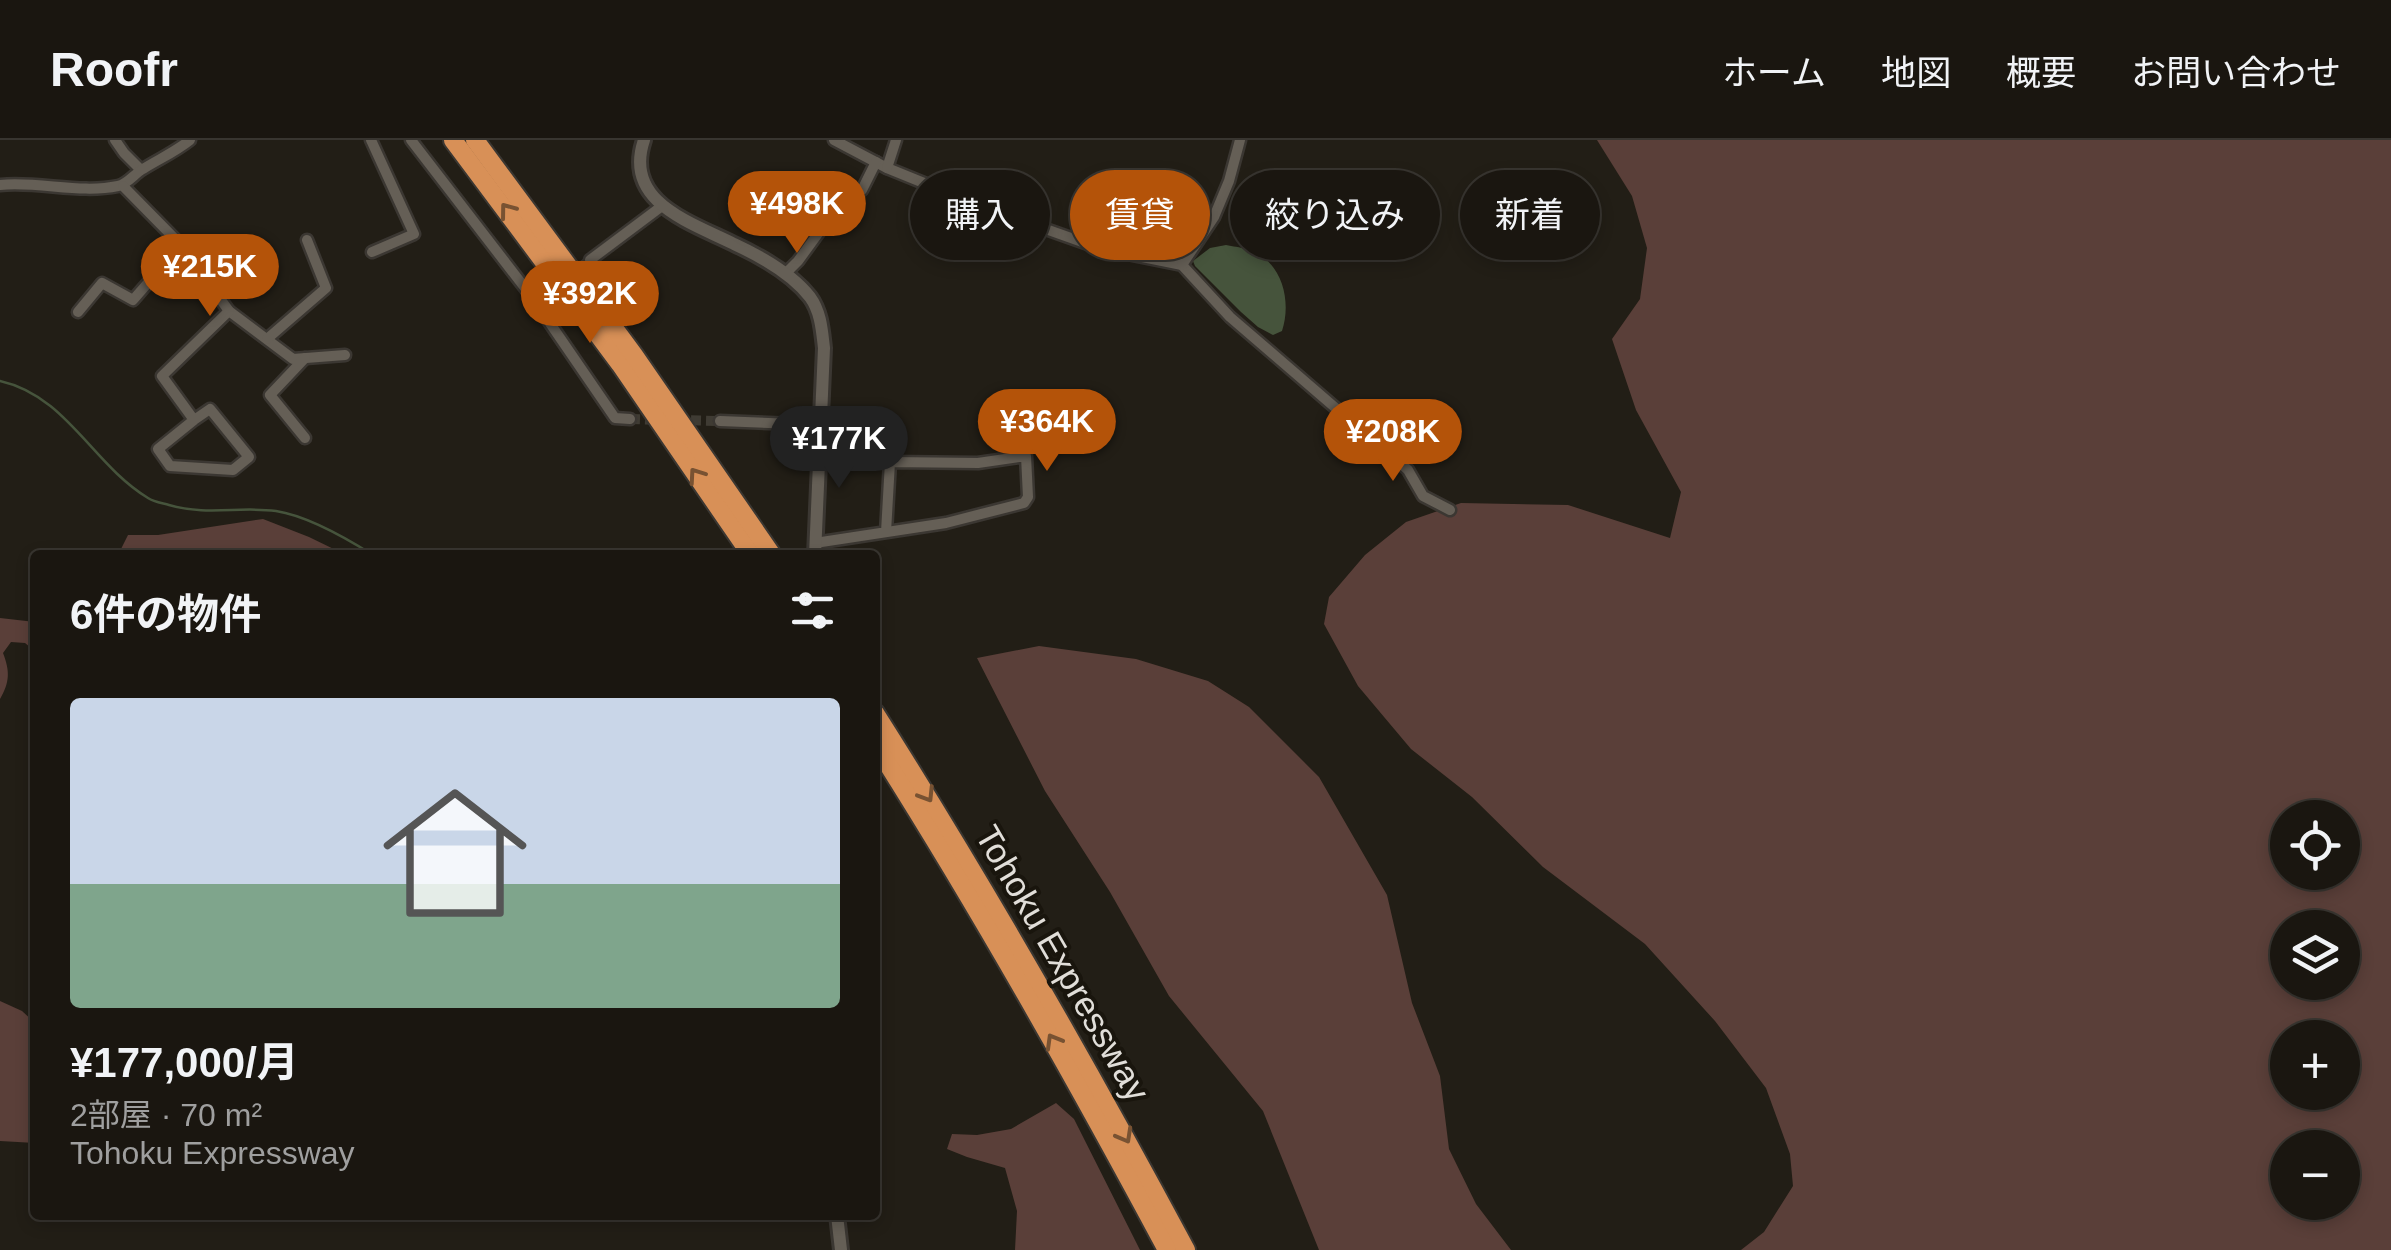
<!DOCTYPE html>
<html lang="ja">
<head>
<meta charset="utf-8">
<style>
  :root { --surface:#1a1610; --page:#231f19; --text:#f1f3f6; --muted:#9f9f9f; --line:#383530; --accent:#b45309 }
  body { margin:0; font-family:Arial,"Noto Sans JP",sans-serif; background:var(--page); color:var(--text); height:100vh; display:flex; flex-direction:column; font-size:38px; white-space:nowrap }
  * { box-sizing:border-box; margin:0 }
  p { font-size:32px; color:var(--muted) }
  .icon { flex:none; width:55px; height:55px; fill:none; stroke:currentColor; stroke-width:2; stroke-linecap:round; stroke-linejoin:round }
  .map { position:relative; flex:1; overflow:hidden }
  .details { position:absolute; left:30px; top:410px; width:850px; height:670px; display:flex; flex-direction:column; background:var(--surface); border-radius:10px; box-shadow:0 5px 15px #0003,0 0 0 2px var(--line) }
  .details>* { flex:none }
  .top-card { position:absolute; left:910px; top:30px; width:950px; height:90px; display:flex; gap:20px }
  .tools { position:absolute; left:2270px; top:660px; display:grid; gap:20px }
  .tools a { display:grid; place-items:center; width:90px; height:90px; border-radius:50%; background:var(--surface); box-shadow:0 5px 15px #0003,0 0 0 2px var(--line); font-size:50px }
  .price { position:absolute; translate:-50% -85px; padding:0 22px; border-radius:35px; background:var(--accent); color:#fff; font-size:32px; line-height:65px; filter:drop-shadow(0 2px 5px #0008) }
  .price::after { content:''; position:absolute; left:50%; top:60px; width:30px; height:22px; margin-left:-15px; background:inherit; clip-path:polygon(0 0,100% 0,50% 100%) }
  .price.on { background:#222; color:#fff }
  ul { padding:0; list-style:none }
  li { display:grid; align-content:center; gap:20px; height:530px; padding:0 40px }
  li span { display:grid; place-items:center; height:310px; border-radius:10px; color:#555 }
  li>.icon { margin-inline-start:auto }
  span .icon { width:180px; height:180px; fill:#fffc; stroke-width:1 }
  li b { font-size:42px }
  h2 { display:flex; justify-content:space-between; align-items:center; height:120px; padding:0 40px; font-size:42px }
  .chip { padding:0 35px; border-radius:45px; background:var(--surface); box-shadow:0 5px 15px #0003,0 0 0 2px var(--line); font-size:35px; line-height:90px }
  .chip.on { background:var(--accent); color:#fff }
  header { display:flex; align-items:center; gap:60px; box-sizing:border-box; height:140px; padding:0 50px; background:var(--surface); border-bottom:2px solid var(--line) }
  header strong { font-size:48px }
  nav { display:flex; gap:55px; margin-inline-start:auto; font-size:35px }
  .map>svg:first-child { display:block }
  .green { fill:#5a3f39; fill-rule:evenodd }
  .water { fill:#46543c }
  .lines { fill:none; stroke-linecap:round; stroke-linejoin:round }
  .stream { stroke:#46543c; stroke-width:2.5 }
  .minor-tunnel { stroke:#3f3b33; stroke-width:10; stroke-dasharray:10 5; stroke-linecap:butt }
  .minor-casing { stroke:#3b3732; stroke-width:15 }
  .tertiary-casing { stroke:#3b3732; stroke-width:18 }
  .motorway-casing { stroke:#3b3732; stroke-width:22 }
  .minor { stroke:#655f56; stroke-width:10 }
  .tertiary { stroke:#655f56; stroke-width:12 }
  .motorway { stroke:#d89057; stroke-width:18 }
  .oneway { stroke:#785232 }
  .labels { text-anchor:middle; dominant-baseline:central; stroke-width:8; stroke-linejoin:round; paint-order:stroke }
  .street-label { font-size:35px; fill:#e1ded9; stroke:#19150d }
</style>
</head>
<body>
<header>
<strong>Roofr</strong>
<nav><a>ホーム</a><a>地図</a><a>概要</a><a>お問い合わせ</a></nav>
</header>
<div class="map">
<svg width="2391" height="1110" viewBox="0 0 2391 1110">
  <rect width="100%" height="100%" fill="#221e16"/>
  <g class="green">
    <path d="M1597,0H2391V1110H1741L1764,1092L1793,1046L1790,1014L1766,948L1715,881L1645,804L1543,727L1472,657L1411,609L1358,546L1324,484L1329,457L1365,415L1406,382L1461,363L1568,365L1670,398L1681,352L1636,270L1612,199L1640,159L1647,108L1632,56ZM2288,678H2342V732H2288ZM2288,788H2342V842H2288ZM2288,898H2342V952H2288ZM2288,1008H2342V1062H2288Z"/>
    <path d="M263,379L309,397L346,415H118L128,395H158Z"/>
    <path d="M0,478L35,482V511L25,503L11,502L3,513C10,531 10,542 0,559Z"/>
    <path d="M1039,506L1136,519L1208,541L1249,567L1319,637L1387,755L1412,863L1440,936L1449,1009L1476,1064L1511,1110H1319L1263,971L1169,856L1110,752L1045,651L977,518Z"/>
    <path d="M0,861L22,871L35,883V1003L0,1001Z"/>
    <path d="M1056,963L1074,979L1140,1110H1015L1017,1071L1005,1028L967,1017L947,1009L952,994L977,995L1011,989Z"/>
  </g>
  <path class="water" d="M1226,105C1236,107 1248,108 1257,113C1284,128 1291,164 1282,191L1273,195L1258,187L1241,172L1195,126L1193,121L1210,108Z"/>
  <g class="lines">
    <path class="stream" d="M0,241C67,256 92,324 148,358C154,362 162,363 169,365C207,376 240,366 276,371C308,376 346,398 373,415"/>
    <g class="minor-tunnel">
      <path d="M544,154L590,120"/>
      <path d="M630,279L659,280"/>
      <path d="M676,280L720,281"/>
    </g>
    <defs>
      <g id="minor">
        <path d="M115,0L124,13L140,29"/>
        <path d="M371,0L414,94L372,112"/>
        <path d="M411,0L532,157L615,278L630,279"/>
        <path d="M834,0L887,28L978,65L1102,109L1182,125L1230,177L1353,283L1365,291L1408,330L1423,356L1450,370"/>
        <path d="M887,28L896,0"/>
        <path d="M0,45C39,41 80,54 118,46C128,44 134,34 143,29C159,19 175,12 190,0"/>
        <path d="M123,46L181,105L229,171L293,219L345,215"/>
        <path d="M590,120L662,66"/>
        <path d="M1182,125L1214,77L1229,41L1240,0"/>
        <path d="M785,134L798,121L841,62L862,50L876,22"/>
        <path d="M78,172L102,143L133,160L181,105"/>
        <path d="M267,199L326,148L307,100"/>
        <path d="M194,280L158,309L170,326L233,330L249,317L210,269L194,280L162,236L229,171"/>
        <path d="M720,281L821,285"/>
        <path d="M305,298L270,255L305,218"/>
        <path d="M815,403L946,383L1024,363L1028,357L1026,316L978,323L890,322L886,392"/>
      </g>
      <g id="tertiary">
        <path d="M644,0C623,62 690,82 734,104C760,116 792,134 810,157C821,172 822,191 824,208L815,415"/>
        <path d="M837,1075L841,1110"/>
      </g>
      <g id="motorway">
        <path d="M453,0L620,224L751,415"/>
        <path d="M475,0L634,215L772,415"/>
        <path d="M875,573C986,748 1088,927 1186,1110"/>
        <path d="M875,604C980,769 1075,938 1167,1110"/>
      </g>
    </defs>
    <use href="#minor" class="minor-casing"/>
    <use href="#tertiary" class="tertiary-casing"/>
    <use href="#motorway" class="motorway-casing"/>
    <use href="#minor" class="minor"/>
    <use href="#tertiary" class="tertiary"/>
    <use href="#motorway" class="motorway"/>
  </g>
  <defs><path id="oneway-chevron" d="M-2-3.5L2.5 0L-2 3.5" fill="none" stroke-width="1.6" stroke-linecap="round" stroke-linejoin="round" transform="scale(2.5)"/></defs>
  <g class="oneway">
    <use href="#oneway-chevron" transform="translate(507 70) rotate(-127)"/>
    <use href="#oneway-chevron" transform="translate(696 335) rotate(-125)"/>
    <use href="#oneway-chevron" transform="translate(927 655) rotate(58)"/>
    <use href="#oneway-chevron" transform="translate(1053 901) rotate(-120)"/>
    <use href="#oneway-chevron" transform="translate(1125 996) rotate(61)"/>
  </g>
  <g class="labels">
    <g class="street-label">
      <text transform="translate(1063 823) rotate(60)">Tohoku Expressway</text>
    </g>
  </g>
</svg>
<div class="tools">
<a><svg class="icon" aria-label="locate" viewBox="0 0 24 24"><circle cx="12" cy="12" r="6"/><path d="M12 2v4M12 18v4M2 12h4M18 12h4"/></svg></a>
<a><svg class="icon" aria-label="layers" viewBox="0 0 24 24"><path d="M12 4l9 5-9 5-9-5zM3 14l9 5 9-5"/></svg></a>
<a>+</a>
<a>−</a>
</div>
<b class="price" style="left:797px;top:116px">¥498K</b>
<b class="price" style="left:210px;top:179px">¥215K</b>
<b class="price" style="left:590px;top:206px">¥392K</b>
<b class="price" style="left:1047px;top:334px">¥364K</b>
<b class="price" style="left:1393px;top:344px">¥208K</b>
<b class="price on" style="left:839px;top:351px">¥177K</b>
<div class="top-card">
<a class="chip">購入</a>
<a class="chip on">賃貸</a>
<a class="chip">絞り込み</a>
<a class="chip">新着</a>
</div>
<section class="details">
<h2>6件の物件<svg class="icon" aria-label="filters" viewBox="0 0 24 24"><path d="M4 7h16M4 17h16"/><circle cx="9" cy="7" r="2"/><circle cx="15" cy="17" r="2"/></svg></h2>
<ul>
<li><span style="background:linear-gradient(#c9d6e8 60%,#7fa58c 0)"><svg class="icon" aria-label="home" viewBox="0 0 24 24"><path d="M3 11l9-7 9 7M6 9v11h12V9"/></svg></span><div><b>¥177,000/月</b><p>2部屋 · 70 m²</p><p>Tohoku Expressway</p></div></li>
</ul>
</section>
</div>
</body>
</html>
